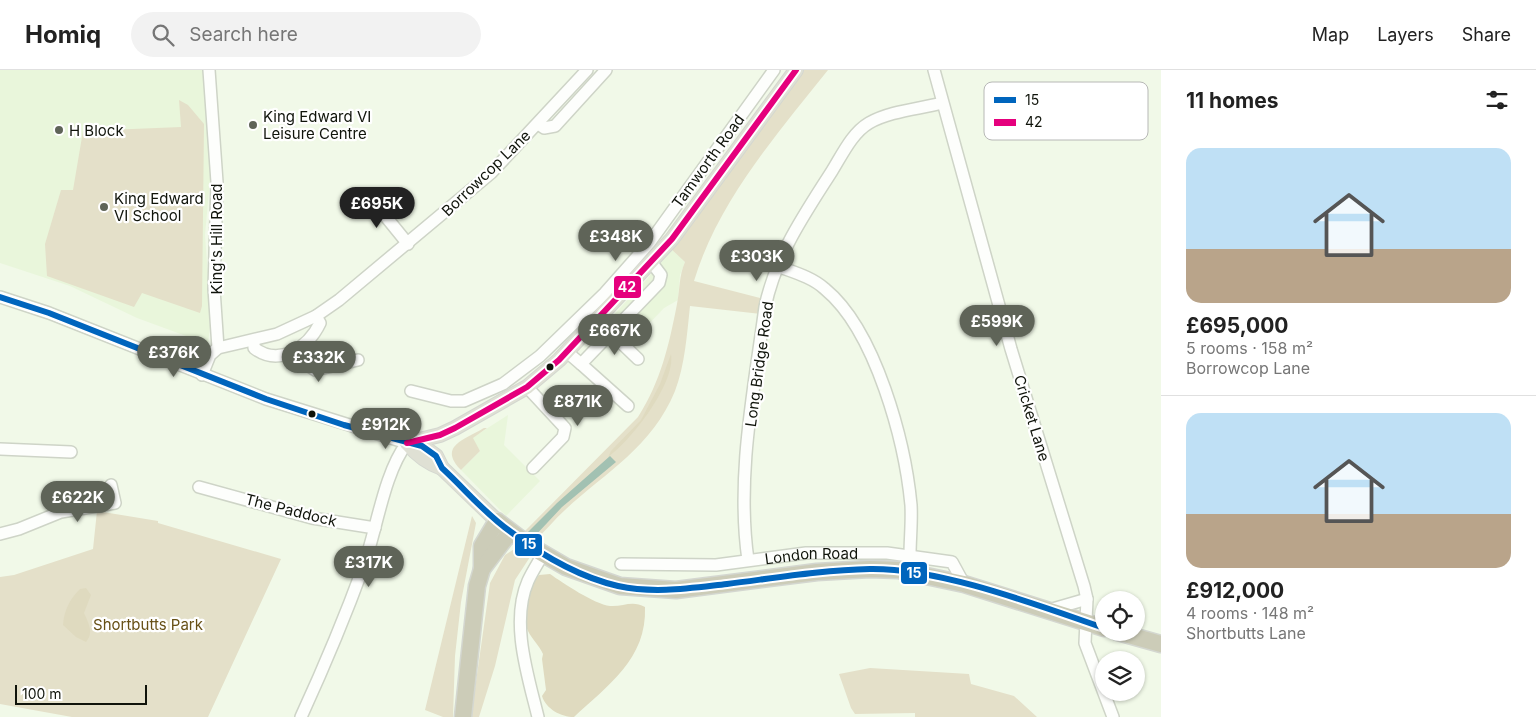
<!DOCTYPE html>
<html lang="en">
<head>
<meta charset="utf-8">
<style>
  :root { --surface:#fff; --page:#f2f2f2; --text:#222; --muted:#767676; --line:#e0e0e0; --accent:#5f6458 }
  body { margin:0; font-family:Inter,sans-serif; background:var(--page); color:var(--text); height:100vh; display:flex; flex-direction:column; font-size:19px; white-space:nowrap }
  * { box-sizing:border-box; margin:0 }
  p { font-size:16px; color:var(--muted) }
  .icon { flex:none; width:28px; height:28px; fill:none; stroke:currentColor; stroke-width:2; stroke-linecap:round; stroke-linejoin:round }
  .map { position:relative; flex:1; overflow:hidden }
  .drawer { display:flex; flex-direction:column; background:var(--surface); width:375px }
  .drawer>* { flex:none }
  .tools { position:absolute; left:1095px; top:521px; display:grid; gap:10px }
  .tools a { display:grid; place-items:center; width:50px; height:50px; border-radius:50%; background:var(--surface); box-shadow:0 1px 4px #0004; font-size:25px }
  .scale { position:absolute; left:15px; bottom:12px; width:132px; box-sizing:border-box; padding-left:5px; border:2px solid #10140b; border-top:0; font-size:14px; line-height:18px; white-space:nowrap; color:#10140b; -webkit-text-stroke:4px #fff; paint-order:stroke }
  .price { position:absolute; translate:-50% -42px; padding:0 11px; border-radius:18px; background:var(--accent); color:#fff; font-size:16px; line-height:32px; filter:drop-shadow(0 1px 2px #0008) }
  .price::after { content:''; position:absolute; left:50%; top:30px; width:15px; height:11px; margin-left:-8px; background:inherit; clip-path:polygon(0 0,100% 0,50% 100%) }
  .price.active { background:#222; color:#fff }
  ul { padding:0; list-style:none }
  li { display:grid; align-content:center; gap:10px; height:265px; padding:0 25px }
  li+li { border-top:1px solid var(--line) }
  li span { display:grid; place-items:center; height:155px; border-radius:15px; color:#555 }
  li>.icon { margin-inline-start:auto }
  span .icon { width:90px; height:90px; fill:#fffc; stroke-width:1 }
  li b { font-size:21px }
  h2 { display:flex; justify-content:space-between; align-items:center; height:60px; padding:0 25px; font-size:21px }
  header { display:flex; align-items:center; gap:30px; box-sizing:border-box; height:70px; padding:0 25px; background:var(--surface); border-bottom:1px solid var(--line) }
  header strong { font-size:24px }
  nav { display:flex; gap:28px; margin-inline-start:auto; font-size:18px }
  .search { width:350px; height:45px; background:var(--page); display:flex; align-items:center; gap:12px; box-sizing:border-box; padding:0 18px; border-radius:28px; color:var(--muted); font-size:19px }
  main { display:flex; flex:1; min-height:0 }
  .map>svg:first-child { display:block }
  .built { fill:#e9f6db }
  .green { fill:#e4e0c9 }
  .forest { fill:#dfdabf }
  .water { fill:#a2c1b2 }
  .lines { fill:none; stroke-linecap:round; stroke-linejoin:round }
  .minor-casing { stroke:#ced4c7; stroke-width:14 }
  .major-casing { stroke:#d4d7d0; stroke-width:16 }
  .highway-casing { stroke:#d4d7d0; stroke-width:19 }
  .minor { stroke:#fdfefc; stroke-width:11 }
  .major { stroke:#dfe0d4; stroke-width:14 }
  .highway { stroke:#ccccb8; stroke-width:16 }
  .bus-1-casing { stroke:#fff; stroke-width:10 }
  .bus-2-casing { stroke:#fff; stroke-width:10 }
  .bus-1 { stroke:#0065bd; stroke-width:6 }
  .bus-2 { stroke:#e5007d; stroke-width:6 }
  .poi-dot { fill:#5f6458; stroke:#fff; stroke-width:2 }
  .bus-dot { fill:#10140b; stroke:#fff; stroke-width:2 }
  .labels { text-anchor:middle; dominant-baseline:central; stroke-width:4.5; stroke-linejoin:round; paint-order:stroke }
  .poi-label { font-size:15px; fill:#10140b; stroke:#fff; text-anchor:start }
  .street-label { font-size:15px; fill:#10140b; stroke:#fff }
  .park-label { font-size:15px; fill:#675016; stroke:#fff }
  .key { fill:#fff; stroke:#b7b8b6; stroke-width:1 }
  .key-label { font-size:14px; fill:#10140b }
  .line-badge { stroke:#fff; stroke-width:2 }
  .badge-label { font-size:14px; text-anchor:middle; font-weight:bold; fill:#fff }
</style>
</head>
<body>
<header>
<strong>Homiq</strong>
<div class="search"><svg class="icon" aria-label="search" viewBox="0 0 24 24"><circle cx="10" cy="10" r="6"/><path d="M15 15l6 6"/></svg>Search here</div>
<nav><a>Map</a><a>Layers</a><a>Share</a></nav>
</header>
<main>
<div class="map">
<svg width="1161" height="647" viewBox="0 0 1161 647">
  <rect width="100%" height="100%" fill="#f1f9e8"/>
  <g class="built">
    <path d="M0,0H212L210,110L205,165L211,248L208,274L137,248L70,216L0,193Z"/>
    <path d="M670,178L685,192L680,205L678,230L664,238L631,272L609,250L648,208Z"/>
    <path d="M508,345L504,375L540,411L506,446L461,400L480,381L472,368Z"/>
  </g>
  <g class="green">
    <path d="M800,0H828C777,64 718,131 694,211L764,229L761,244L690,236C687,264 685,295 675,321C652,377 607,401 565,440C555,449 546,460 536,470L524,462L638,347C661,311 669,275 677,234C680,219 679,205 685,192L670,178Z"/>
    <path d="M179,30L188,35L204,54L202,236L200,243L142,223L134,237L47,206L45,174L61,120H73L83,61L181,57Z"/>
    <path d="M484,358H487L473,368L480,381L461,400C438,376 464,370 484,358Z"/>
    <path d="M97,441L158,451V453L281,489L208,647H72L0,634V507L14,505L93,479Z"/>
    <path d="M472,446L476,453L461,532L455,586L453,647H443L425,640Z"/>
    <path d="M516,478L530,487L515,510L495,596L479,647H471L490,513L505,485Z"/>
    <path d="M870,598L969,604L971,614L1014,626L1037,647H915V643L855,644L851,638L839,604Z"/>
  </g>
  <g class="forest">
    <path d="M671,284C676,313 631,371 608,387L611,381L641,350L660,314Z"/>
    <path d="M550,504C563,513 594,534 610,536C623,537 632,530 645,537C647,589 608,615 574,647C561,647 546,639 542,626L546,620L542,589L543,584C539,575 532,569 528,561C520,546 529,517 539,505Z"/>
    <path d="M86,518L91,525L84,543C89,554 94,563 86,572L76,567L63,555C64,540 70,529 80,519Z"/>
  </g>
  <path class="water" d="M610,386L616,392L562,437L533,468L526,464L557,433Z"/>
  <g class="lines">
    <defs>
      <g id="minor">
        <path d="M209,0L217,112L214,219L218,278"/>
        <path d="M934,0L1011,279L1084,516L1087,529L1085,573L1113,647"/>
        <path d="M538,54L544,58L555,56L606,0"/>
        <path d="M385,136L382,142L408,174"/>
        <path d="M777,196C793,202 812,207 825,219C876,261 905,372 911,435C912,452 910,469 910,485"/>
        <path d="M0,227L49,243L266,329L407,373C384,403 377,458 364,495C345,547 324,597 301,647"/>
        <path d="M611,263L638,289"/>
        <path d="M254,270V278C279,297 308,278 320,253L316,246"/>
        <path d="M295,282L300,290L315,300L358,290"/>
        <path d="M567,282L581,294L659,213L661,205L652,193"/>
        <path d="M581,294L628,336"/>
        <path d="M202,305L210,285L218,278L277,264L316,246L339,230L491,103L587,0"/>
        <path d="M527,317L565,358L563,367L533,398"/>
        <path d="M411,321L451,331H464L503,314L540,286L605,223L650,172L774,0"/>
        <path d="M0,379L71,382"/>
        <path d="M199,417L312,448L375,458"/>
        <path d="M0,464L19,459L61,442L115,433L111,415"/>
        <path d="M748,490C736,406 754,320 765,237C776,185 804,145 832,101C842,85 852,63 869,53C890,41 919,39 942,33"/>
        <path id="s1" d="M621,494L716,495L806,483H887L952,492L964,514"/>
        <path d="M1049,540L1087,529"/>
        <path d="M538,647C528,606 510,552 528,511C532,502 538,493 543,484"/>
      </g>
      <g id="major">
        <path d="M407,373L440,365L455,358L527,317L559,290L672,169L796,0"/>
        <path d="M407,373C417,385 427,393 442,398"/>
        <path d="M410,374L422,376L436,386L442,398L497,451"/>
      </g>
      <g id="highway">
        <path d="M482,499V476L497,451L530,476L566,497L620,516L676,520L817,502L870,499L898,500L964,514L1104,558"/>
        <path d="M1118,562L1161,574"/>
        <path d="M463,647L477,516L482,499L510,462"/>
      </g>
    </defs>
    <use href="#minor" class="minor-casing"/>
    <use href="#major" class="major-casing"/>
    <use href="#highway" class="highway-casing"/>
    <use href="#minor" class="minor"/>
    <use href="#major" class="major"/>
    <use href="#highway" class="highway"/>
    <defs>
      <path id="bus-1" d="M0,227L49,243L266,329L344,355L422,376L436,386L442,398C465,419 485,444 511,462C543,486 579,507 618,516C655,524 691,518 727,514C775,508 822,500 870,499C940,498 1037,535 1104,558"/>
      <path id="bus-2" d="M407,373L440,365L455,358L527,317L559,290L672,169L796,0"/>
    </defs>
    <use href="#bus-1" class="bus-1-casing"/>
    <use href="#bus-2" class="bus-2-casing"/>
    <use href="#bus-1" class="bus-1"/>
    <use href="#bus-2" class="bus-2"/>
  </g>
  <g class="poi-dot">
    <circle cx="253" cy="55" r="5"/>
    <circle cx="59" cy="60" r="5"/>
    <circle cx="104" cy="137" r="5"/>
  </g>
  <g class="bus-dot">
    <circle cx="550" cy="297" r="4.5"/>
    <circle cx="312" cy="344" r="4.5"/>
  </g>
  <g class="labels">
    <g class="poi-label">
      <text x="263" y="46">King Edward VI<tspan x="263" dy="17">Leisure Centre</tspan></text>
      <text x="69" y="60">H Block</text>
      <text x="114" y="128">King Edward<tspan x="114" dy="17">VI School</tspan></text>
    </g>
    <g class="street-label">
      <text transform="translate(708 91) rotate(-54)">Tamworth Road</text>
      <text transform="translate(486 103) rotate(-44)">Borrowcop Lane</text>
      <text transform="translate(216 169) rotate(-90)">King's Hill Road</text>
      <text transform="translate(759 294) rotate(-82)">Long Bridge Road</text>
      <text transform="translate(1032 348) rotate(73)">Cricket Lane</text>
      <text transform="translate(291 440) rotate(14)">The Paddock</text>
      <text stroke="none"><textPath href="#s1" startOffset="191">London Road</textPath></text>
    </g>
    <g class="park-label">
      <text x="148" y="554">Shortbutts Park</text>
    </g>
  </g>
  <rect x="984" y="12" width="164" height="58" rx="8" class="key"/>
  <rect x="994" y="27" width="22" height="6" fill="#0065bd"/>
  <rect x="994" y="49" width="22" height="7" fill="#e5007d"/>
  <g class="key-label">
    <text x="1025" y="35">15</text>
    <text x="1025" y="57">42</text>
  </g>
  <g class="line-badge">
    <rect x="613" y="205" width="29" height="24" rx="5" fill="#e5007d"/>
    <rect x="514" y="463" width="29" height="24" rx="5" fill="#0065bd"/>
    <rect x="900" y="491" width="28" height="24" rx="5" fill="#0065bd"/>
  </g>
  <g class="badge-label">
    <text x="627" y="222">42</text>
    <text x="529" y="479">15</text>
    <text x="914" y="508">15</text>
  </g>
</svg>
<div class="tools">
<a><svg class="icon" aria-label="locate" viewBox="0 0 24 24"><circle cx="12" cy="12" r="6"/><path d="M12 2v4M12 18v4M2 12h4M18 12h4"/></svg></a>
<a><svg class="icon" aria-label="layers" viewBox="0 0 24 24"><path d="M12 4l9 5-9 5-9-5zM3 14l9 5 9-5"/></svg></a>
</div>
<div class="scale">100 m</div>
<b class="price active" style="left:377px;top:159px">£695K</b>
<b class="price" style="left:616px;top:192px">£348K</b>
<b class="price" style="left:757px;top:212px">£303K</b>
<b class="price" style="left:997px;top:277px">£599K</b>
<b class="price" style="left:615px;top:286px">£667K</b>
<b class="price" style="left:174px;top:308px">£376K</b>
<b class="price" style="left:319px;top:313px">£332K</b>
<b class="price" style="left:578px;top:357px">£871K</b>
<b class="price" style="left:386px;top:380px">£912K</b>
<b class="price" style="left:78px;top:453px">£622K</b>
<b class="price" style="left:369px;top:518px">£317K</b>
</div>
<section class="drawer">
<h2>11 homes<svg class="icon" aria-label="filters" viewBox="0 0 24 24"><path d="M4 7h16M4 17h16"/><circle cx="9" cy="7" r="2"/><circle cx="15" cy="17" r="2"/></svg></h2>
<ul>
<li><span style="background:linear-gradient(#bfe0f5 65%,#b9a48a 0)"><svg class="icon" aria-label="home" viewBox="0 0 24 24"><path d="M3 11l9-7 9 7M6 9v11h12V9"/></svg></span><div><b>£695,000</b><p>5 rooms · 158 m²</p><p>Borrowcop Lane</p></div></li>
<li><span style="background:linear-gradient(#bfe0f5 65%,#b9a48a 0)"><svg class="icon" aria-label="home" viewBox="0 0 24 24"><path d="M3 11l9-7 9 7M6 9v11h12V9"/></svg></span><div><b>£912,000</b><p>4 rooms · 148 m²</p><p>Shortbutts Lane</p></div></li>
</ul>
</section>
</main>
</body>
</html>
